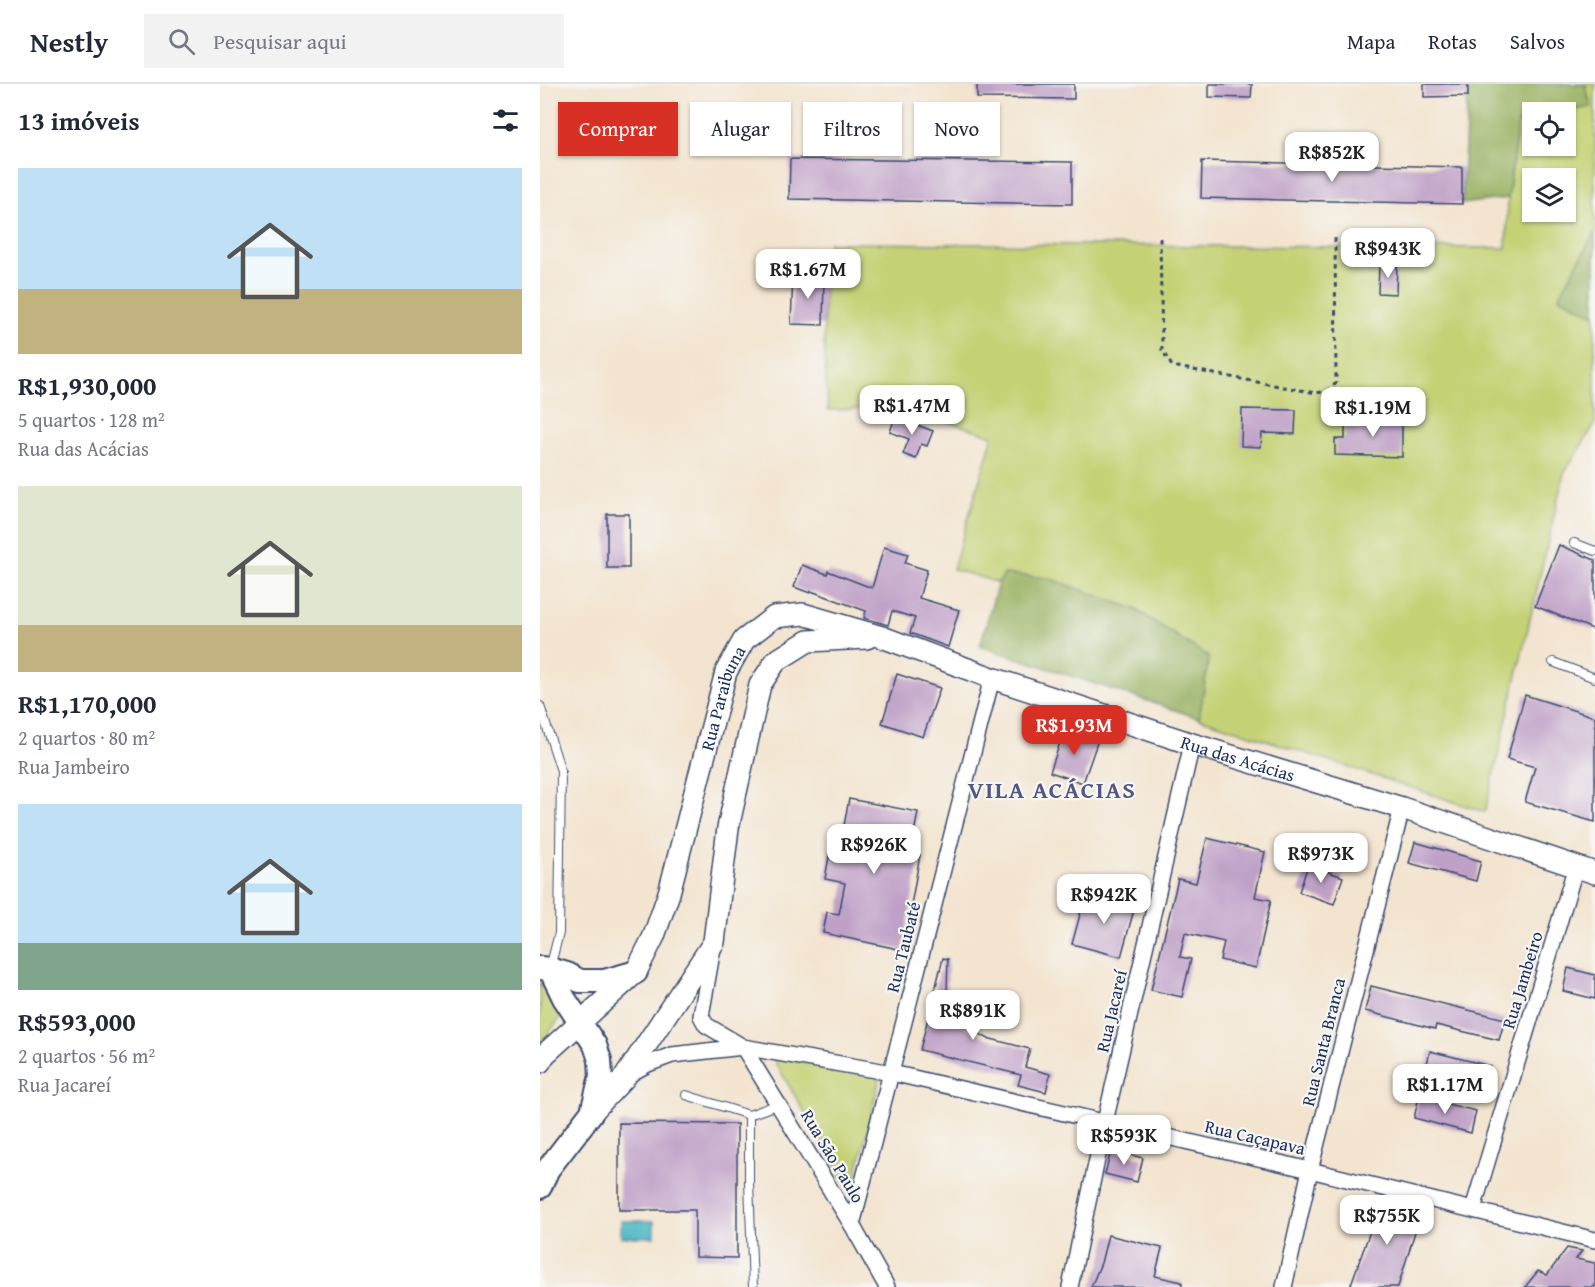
<!DOCTYPE html>
<html lang="pt">
<head>
<meta charset="utf-8">
<style>
  :root { --surface:#fff; --page:#f2f2f3; --text:#1f2937; --muted:#747a83; --line:#e0e1e3; --accent:#d93025 }
  body { margin:0; font-family:"Gentium Book Plus",serif; background:var(--page); color:var(--text); height:100vh; display:flex; flex-direction:column; font-size:22px; white-space:nowrap }
  * { box-sizing:border-box; margin:0 }
  p { font-size:20px; color:var(--muted) }
  .icon { flex:none; width:33px; height:33px; fill:none; stroke:currentColor; stroke-width:2; stroke-linecap:round; stroke-linejoin:round }
  .map { position:relative; flex:1; overflow:hidden }
  .panel { display:flex; flex-direction:column; background:var(--surface); width:540px }
  .panel>* { flex:none }
  .hud { position:absolute; left:18px; top:18px; width:570px; height:54px; display:flex; gap:12px }
  .fabs { position:absolute; left:982px; top:18px; display:grid; gap:12px }
  .fabs a { display:grid; place-items:center; width:54px; height:54px; border-radius:0px; background:var(--surface); box-shadow:0 2px 4px #0004; font-size:30px }
  .price { position:absolute; translate:-50% -51px; padding:0 14px; border-radius:12px; background:#fff; color:#222; font-size:20px; line-height:39px; filter:drop-shadow(0 2px 3px #0008) }
  .price::after { content:''; position:absolute; left:50%; top:36px; width:18px; height:14px; margin-left:-9px; background:inherit; clip-path:polygon(0 0,100% 0,50% 100%) }
  .price.current { background:var(--accent); color:#fff }
  ul { padding:0; list-style:none }
  li { display:grid; align-content:center; gap:12px; height:318px; padding:0 18px }
  li span { display:grid; place-items:center; height:186px; border-radius:0px; color:#555 }
  li>.icon { margin-inline-start:auto }
  span .icon { width:108px; height:108px; fill:#fffc; stroke-width:1 }
  li b { font-size:26px }
  h2 { display:flex; justify-content:space-between; align-items:center; height:72px; padding:0 18px; font-size:26px }
  .tag { padding:0 21px; border-radius:0px; background:var(--surface); box-shadow:0 2px 4px #0004; font-size:21px; line-height:54px }
  .tag.current { background:var(--accent); color:#fff }
  header { display:flex; align-items:center; gap:36px; box-sizing:border-box; height:84px; padding:0 30px; background:var(--surface); border-bottom:2px solid var(--line) }
  header strong { font-size:28px }
  nav { display:flex; gap:33px; margin-inline-start:auto; font-size:21px }
  .search { width:420px; height:54px; background:var(--page); display:flex; align-items:center; gap:15px; box-sizing:border-box; padding:0 21px; border-radius:0px; color:var(--muted); font-size:22px }
  main { display:flex; flex:1; min-height:0 }
  .map>svg:first-child { display:block }
  .green { fill:#c4d274; stroke:#708069; stroke-width:1.5; fill-rule:evenodd }
  .forest { fill:#9bb466; stroke:#5b7262; stroke-width:1.5 }
  .water { fill:#46b4c1; stroke:#307290; stroke-width:1.5 }
  .building { fill:#bfa0c7 }
  .lines { fill:none; stroke-linecap:round; stroke-linejoin:round }
  .lane-casing { stroke:#3b4a6f; stroke-width:10 }
  .street-casing { stroke:#3b4a6f; stroke-width:18 }
  .secondary-casing { stroke:#3b4a6f; stroke-width:24 }
  .primary-casing { stroke:#3b4a6f; stroke-width:26 }
  .path { stroke:#3b4a6f; stroke-width:3; stroke-dasharray:4.5 4.5; stroke-linecap:butt }
  .lane { stroke:#fff; stroke-width:8 }
  .street { stroke:#fff; stroke-width:15 }
  .secondary { stroke:#fff; stroke-width:21 }
  .primary { stroke:#fff; stroke-width:22 }
  .labels { text-anchor:middle; dominant-baseline:central; stroke-width:4.5; stroke-linejoin:round; paint-order:stroke }
  .street-label { font-size:18px; fill:#1b2f5e; stroke:#f6f6f2 }
  .district-label { font-size:24px; font-weight:bold; letter-spacing:1.5px; fill:#545783; stroke:#f6f6f2 }
</style>
</head>
<body>
<header>
<strong>Nestly</strong>
<div class="search"><svg class="icon" aria-label="search" viewBox="0 0 24 24"><circle cx="10" cy="10" r="6"/><path d="M15 15l6 6"/></svg>Pesquisar aqui</div>
<nav><a>Mapa</a><a>Rotas</a><a>Salvos</a></nav>
</header>
<main>
<section class="panel">
<h2>13 imóveis<svg class="icon" aria-label="filters" viewBox="0 0 24 24"><path d="M4 7h16M4 17h16"/><circle cx="9" cy="7" r="2"/><circle cx="15" cy="17" r="2"/></svg></h2>
<ul>
<li><span style="background:linear-gradient(#bfe0f5 65%,#c2b280 0)"><svg class="icon" aria-label="home" viewBox="0 0 24 24"><path d="M3 11l9-7 9 7M6 9v11h12V9"/></svg></span><div><b>R$1,930,000</b><p>5 quartos · 128 m²</p><p>Rua das Acácias</p></div></li>
<li><span style="background:linear-gradient(#dfe7d0 75%,#c2b280 0)"><svg class="icon" aria-label="home" viewBox="0 0 24 24"><path d="M3 11l9-7 9 7M6 9v11h12V9"/></svg></span><div><b>R$1,170,000</b><p>2 quartos · 80 m²</p><p>Rua Jambeiro</p></div></li>
<li><span style="background:linear-gradient(#bfe0f5 75%,#7fa58c 0)"><svg class="icon" aria-label="home" viewBox="0 0 24 24"><path d="M3 11l9-7 9 7M6 9v11h12V9"/></svg></span><div><b>R$593,000</b><p>2 quartos · 56 m²</p><p>Rua Jacareí</p></div></li>
</ul>
</section>
<div class="map">
<svg width="1055" height="1203" viewBox="0 0 1055 1203">
  <rect width="100%" height="100%" fill="#f6f6f2"/>
  <filter id="ink" filterUnits="userSpaceOnUse"><feTurbulence type="fractalNoise" baseFrequency=".0167" numOctaves="2"/><feDisplacementMap in="SourceGraphic" scale="12" xChannelSelector="R" yChannelSelector="G"/><feConvolveMatrix kernelMatrix="1 2 1 2 8 2 1 2 1" color-interpolation-filters="sRGB"/></filter>
  <filter id="wash" filterUnits="userSpaceOnUse"><feTurbulence type="fractalNoise" baseFrequency=".008" numOctaves="4" result="noise"/><feDisplacementMap in="SourceGraphic" scale="24" xChannelSelector="R" yChannelSelector="G"/><feGaussianBlur stdDeviation="1.35" result="paint"/><feColorMatrix in="noise" values="0 0 0 0 0 0 0 0 0 0 0 0 0 0 0 0 0 1.4 0 .05"/><feComposite in="paint" operator="in"/></filter>
  <g filter="url(#wash)">
    <rect width="100%" height="100%" fill="#f3e4cf"/>
    <g class="green">
      <path d="M1045,0H1055V148L1019,213L1055,231V340L1024,389L945,728L659,634L669,573L465,490L458,499L413,485L453,352L365,324L288,326C284,270 281,215 289,159L966,164L968,114L978,38L993,35V62H1026V28H1023L1051,23ZM993,94H1026V128H993Z"/>
      <path d="M0,898L3,900L23,930L0,960Z"/>
      <path d="M231,971L340,993L312,1109Z"/>
    </g>
    <g class="forest">
      <path d="M928,0H1045L1051,23L1023,28H993V35L978,38L968,114L922,120Z"/>
      <path d="M1055,148V231L1019,213Z"/>
      <path d="M465,490L508,494L595,525L669,573L659,634L440,562L458,499Z"/>
    </g>
    <rect class="water" x="81" y="1137" width="33" height="16"/>
    <g id="blocks">
      <g class="building">
        <path d="M437,0H534V15L437,14Z"/>
        <path d="M669,0H712L711,14L669,13Z"/>
        <path d="M884,0H928V12L884,13Z"/>
        <path d="M250,75L532,78V120L249,115Z"/>
        <path d="M662,77L922,83V120L661,114Z"/>
        <path d="M839,180L857,181L856,210L838,209Z"/>
        <path d="M253,191L284,192L283,241L251,240Z"/>
        <path d="M702,325L756,326L755,350L722,349L721,363L701,362Z"/>
        <path d="M848,327L862,328V373L795,371V355H805V338L848,339Z"/>
        <path d="M355,333L393,347L387,362L381,360L376,375L363,370L369,355L350,348Z"/>
        <rect x="67" y="430" width="22" height="54"/>
        <path d="M1019,461L1055,476V546L995,522Z"/>
        <path d="M344,463L368,470L365,479L387,486L379,514L419,526L408,563L370,549L375,534L352,527L348,541L324,534L326,527L271,507L270,509L254,503L262,481L287,490L288,487L332,504Z"/>
        <path d="M357,590L400,604L383,653L342,639Z"/>
        <path d="M985,611L1055,633V738L985,718L995,683L967,675Z"/>
        <path d="M525,644L558,656L543,699L510,688Z"/>
        <path d="M309,715L378,728L370,771H380L363,866L283,849L287,828L299,830L305,799L285,795L292,755L301,757Z"/>
        <path d="M667,754L725,768L715,813L731,816L716,884L680,876L684,858L645,849L640,873L651,875L642,913L611,906L638,795L656,799Z"/>
        <path d="M875,758L941,777L936,797L869,779Z"/>
        <path d="M768,781L803,793L794,820L759,808Z"/>
        <path d="M546,809L595,822L581,873L532,860Z"/>
        <path d="M403,874L408,875L407,907L426,943L447,954L490,965L485,983L510,990L506,1008L478,1001L481,991L380,966Z"/>
        <path d="M1028,884L1055,891V915L1023,907Z"/>
        <path d="M831,902L965,935L959,956L896,941L895,945L825,927Z"/>
        <path d="M890,967L950,982L945,1002L885,988Z"/>
        <path d="M879,1013L936,1027L931,1049L874,1034Z"/>
        <path d="M79,1039L197,1040V1174L155,1173V1126H79Z"/>
        <path d="M571,1066L603,1074L597,1098L565,1090Z"/>
        <path d="M842,1114L882,1125L858,1203H810Z"/>
        <path d="M568,1151L622,1164L615,1192L642,1198V1203H551L561,1179Z"/>
        <path d="M1027,1164L1042,1167L1036,1175L1055,1179V1203H985L998,1187L1007,1191Z"/>
      </g>
    </g>
  </g>
  <g filter="url(#ink)">
    <use href="#blocks" fill-opacity="0" stroke="#3b4a6f" stroke-width="1.5"/>
    <g class="lines">
      <defs>
        <g id="lane">
          <path d="M1034,459L1055,467"/>
          <path d="M1013,578L1055,594"/>
          <path d="M0,622L21,687L19,849L10,884"/>
          <path d="M146,1011L209,1031L239,1020"/>
          <path d="M209,1031V1098L213,1203"/>
        </g>
        <g id="street">
          <path d="M173,864L161,932L166,941L203,963L312,1141L347,1203"/>
          <path d="M88,991L108,980L132,971L203,963L352,989L770,1086L1055,1156"/>
          <path d="M933,1125L1036,782"/>
          <path d="M312,1141L452,594"/>
          <path d="M530,1203L565,1038L652,660"/>
          <path d="M744,1203L770,1086L862,724"/>
        </g>
        <g id="secondary">
          <path id="s1" d="M0,978L5,970L96,888L114,852L129,809L186,588L204,556L234,533L263,530L342,553L452,594L652,660L862,724L1055,789"/>
          <path d="M52,1028L85,993L174,858L188,744L220,601L236,577L268,557L327,554"/>
        </g>
        <g id="primary">
          <path d="M0,884L10,885L24,914L55,961L60,976L61,992L52,1028L8,1085L0,1103"/>
          <path d="M10,885L27,890L40,897H64L96,888"/>
        </g>
      </defs>
      <use href="#lane" class="lane-casing"/>
      <use href="#street" class="street-casing"/>
      <use href="#secondary" class="secondary-casing"/>
      <use href="#primary" class="primary-casing"/>
      <path class="path" d="M620,154L622,266L632,282L776,309L787,307L796,299L795,150"/>
      <use href="#lane" class="lane"/>
      <use href="#street" class="street"/>
      <use href="#secondary" class="secondary"/>
      <use href="#primary" class="primary"/>
    </g>
  </g>
  <g class="labels">
    <g class="street-label">
      <text stroke="none"><textPath href="#s1" startOffset="420">Rua Paraibuna</textPath></text>
      <text stroke="none"><textPath href="#s1" startOffset="1008">Rua das Acácias</textPath></text>
      <text transform="translate(363 863) rotate(-76)">Rua Taubaté</text>
      <text transform="translate(982 896) rotate(-73)">Rua Jambeiro</text>
      <text transform="translate(571 927) rotate(-77)">Rua Jacareí</text>
      <text transform="translate(783 958) rotate(-76)">Rua Santa Branca</text>
      <text transform="translate(715 1053) rotate(13)">Rua Caçapava</text>
      <text transform="translate(293 1072) rotate(59)">Rua São Paulo</text>
    </g>
    <g class="district-label">
      <text x="512" y="705">VILA ACÁCIAS</text>
    </g>
  </g>
</svg>
<div class="fabs">
<a><svg class="icon" aria-label="locate" viewBox="0 0 24 24"><circle cx="12" cy="12" r="6"/><path d="M12 2v4M12 18v4M2 12h4M18 12h4"/></svg></a>
<a><svg class="icon" aria-label="layers" viewBox="0 0 24 24"><path d="M12 4l9 5-9 5-9-5zM3 14l9 5 9-5"/></svg></a>
</div>
<b class="price" style="left:792px;top:99px">R$852K</b>
<b class="price" style="left:848px;top:195px">R$943K</b>
<b class="price" style="left:268px;top:216px">R$1.67M</b>
<b class="price" style="left:372px;top:352px">R$1.47M</b>
<b class="price" style="left:833px;top:354px">R$1.19M</b>
<b class="price current" style="left:534px;top:672px">R$1.93M</b>
<b class="price" style="left:334px;top:791px">R$926K</b>
<b class="price" style="left:781px;top:800px">R$973K</b>
<b class="price" style="left:564px;top:841px">R$942K</b>
<b class="price" style="left:433px;top:957px">R$891K</b>
<b class="price" style="left:905px;top:1031px">R$1.17M</b>
<b class="price" style="left:584px;top:1082px">R$593K</b>
<b class="price" style="left:847px;top:1162px">R$755K</b>
<div class="hud">
<a class="tag current">Comprar</a>
<a class="tag">Alugar</a>
<a class="tag">Filtros</a>
<a class="tag">Novo</a>
</div>
</div>
</main>
</body>
</html>
